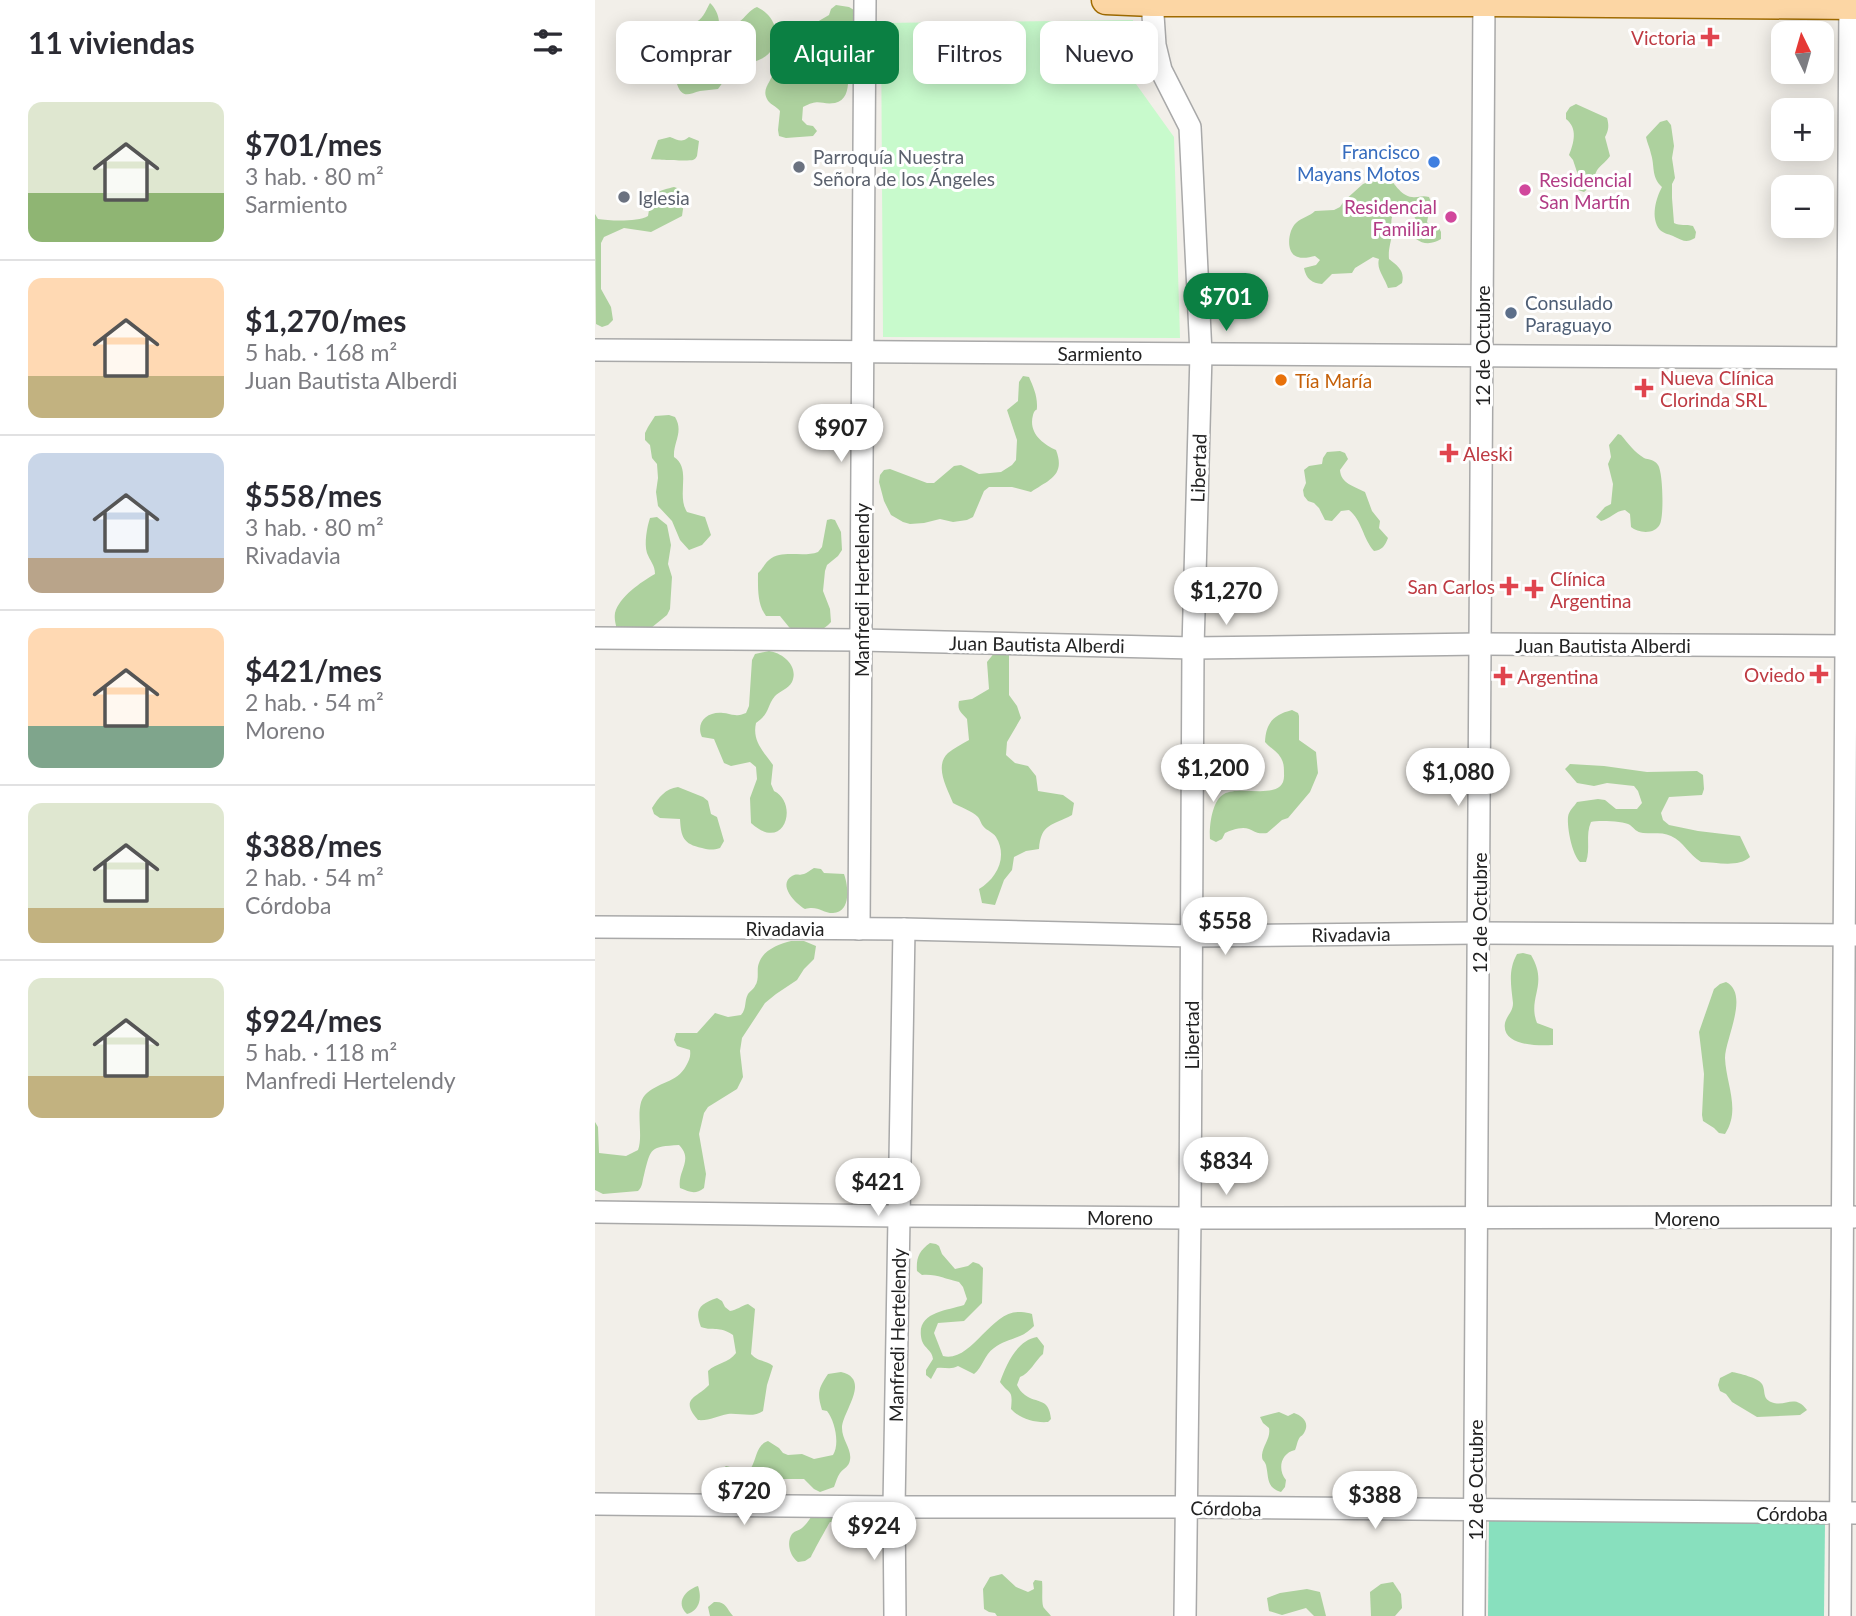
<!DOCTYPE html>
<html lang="es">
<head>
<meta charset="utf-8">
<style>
  :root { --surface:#fff; --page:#f7f7f7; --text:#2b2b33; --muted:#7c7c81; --line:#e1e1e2; --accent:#0b8043 }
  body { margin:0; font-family:Lato,sans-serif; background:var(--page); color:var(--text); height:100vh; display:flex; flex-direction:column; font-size:26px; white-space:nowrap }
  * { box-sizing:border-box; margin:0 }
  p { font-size:23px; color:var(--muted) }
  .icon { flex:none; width:38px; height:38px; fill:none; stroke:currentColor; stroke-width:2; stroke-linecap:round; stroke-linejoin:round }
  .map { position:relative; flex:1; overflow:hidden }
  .side { display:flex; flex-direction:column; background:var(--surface); width:595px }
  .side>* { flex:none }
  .top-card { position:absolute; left:21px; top:21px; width:665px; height:63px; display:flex; gap:14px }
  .needle { width:46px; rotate:355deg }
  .buttons { position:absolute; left:1176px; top:21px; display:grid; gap:14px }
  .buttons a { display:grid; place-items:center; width:63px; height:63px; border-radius:14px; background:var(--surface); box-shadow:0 4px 18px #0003; font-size:35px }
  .price { position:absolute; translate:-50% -60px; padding:0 16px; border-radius:24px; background:#fff; color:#222; font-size:23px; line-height:46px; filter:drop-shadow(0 2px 4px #0008) }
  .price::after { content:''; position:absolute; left:50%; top:42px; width:21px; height:16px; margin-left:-10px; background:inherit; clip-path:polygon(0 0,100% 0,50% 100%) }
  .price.selected { background:var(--accent); color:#fff }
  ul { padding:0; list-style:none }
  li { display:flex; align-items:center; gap:21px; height:175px; padding:0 28px }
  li+li { border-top:2px solid var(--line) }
  li span { display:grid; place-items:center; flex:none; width:196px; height:140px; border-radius:14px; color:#555 }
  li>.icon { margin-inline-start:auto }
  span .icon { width:84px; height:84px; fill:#fffc; stroke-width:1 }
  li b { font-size:30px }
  h2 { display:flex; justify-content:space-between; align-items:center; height:84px; padding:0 28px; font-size:30px }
  .tag { padding:0 24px; border-radius:14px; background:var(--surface); box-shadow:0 4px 18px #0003; font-size:24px; line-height:63px }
  .tag.selected { background:var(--accent); color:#fff }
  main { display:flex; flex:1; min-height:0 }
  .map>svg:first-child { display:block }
  .forest { fill:#add19e }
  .park { fill:#c8facc }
  .pitch { fill:#88e0be }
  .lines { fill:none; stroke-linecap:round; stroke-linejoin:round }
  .minor-casing { stroke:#a9a9a9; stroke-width:24 }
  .major-casing { stroke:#a06b00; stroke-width:31 }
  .minor { stroke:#fff; stroke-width:21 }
  .major { stroke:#fcd6a4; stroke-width:28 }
  .health-dot { fill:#e0444e; stroke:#fff; stroke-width:2.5 }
  .shop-dot { fill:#3f7fe0; stroke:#fff; stroke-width:2.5 }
  .worship-dot { fill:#6b7280; stroke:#fff; stroke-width:2.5 }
  .hotel-dot { fill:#d1479c; stroke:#fff; stroke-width:2.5 }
  .service-dot { fill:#5c6f8a; stroke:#fff; stroke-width:2.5 }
  .food-dot { fill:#e8710a; stroke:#fff; stroke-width:2.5 }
  .labels { text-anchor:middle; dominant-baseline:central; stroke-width:6; stroke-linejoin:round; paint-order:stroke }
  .health-label { font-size:19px; fill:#be3a42; stroke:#fff; text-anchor:start }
  .shop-label { font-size:19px; fill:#366cbe; stroke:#fff; text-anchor:end }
  .worship-label { font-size:19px; fill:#5b616d; stroke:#fff; text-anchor:start }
  .hotel-label { font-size:19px; fill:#b23c85; stroke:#fff; text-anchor:start }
  .service-label { font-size:19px; fill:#4e5e75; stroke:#fff; text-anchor:start }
  .street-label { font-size:19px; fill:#222; stroke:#fff }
  .food-label { font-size:19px; fill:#c56008; stroke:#fff; text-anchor:start }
</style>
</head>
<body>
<main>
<section class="side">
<h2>11 viviendas<svg class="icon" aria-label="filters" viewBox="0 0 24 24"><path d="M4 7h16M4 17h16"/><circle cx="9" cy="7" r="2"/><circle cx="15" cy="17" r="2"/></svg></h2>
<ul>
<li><span style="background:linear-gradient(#dfe7d0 65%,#8fb573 0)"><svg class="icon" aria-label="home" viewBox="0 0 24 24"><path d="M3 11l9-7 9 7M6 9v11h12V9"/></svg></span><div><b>$701/mes</b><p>3 hab. · 80 m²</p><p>Sarmiento</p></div></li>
<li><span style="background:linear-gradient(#ffd9b3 70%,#c2b280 0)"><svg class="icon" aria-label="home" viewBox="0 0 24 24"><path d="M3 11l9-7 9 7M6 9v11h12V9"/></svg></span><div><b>$1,270/mes</b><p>5 hab. · 168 m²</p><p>Juan Bautista Alberdi</p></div></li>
<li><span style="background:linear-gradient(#c9d6e8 75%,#b9a48a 0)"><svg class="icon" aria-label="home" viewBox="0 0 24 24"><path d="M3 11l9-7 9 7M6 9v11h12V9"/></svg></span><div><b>$558/mes</b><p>3 hab. · 80 m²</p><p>Rivadavia</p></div></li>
<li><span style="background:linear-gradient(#ffd9b3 70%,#7fa58c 0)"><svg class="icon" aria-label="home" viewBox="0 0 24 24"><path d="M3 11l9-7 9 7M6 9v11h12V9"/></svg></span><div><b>$421/mes</b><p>2 hab. · 54 m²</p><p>Moreno</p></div></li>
<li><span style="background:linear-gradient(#dfe7d0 75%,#c2b280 0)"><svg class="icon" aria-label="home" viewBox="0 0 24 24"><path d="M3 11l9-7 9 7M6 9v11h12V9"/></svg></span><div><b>$388/mes</b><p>2 hab. · 54 m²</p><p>Córdoba</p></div></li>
<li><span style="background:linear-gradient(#dfe7d0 70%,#c2b280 0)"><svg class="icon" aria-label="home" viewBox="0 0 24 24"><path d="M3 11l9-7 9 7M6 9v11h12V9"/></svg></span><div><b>$924/mes</b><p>5 hab. · 118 m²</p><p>Manfredi Hertelendy</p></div></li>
</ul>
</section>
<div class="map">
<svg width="1261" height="1616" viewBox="0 0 1261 1616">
  <rect width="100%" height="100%" fill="#f2efe9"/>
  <g class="forest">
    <path d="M115,3C125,12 128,30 118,40C114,45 108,44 102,47L99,45L92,46L89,40L98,23C108,20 110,12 115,3Z"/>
    <path d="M241,5L254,7L259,10C262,24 256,30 249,41C249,55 263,98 240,103C225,105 225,98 208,107L207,120L212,125L218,126L222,131L218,136L191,138L184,136L183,130L185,111C181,106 174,104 172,99C166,88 178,80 179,70L185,69L191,70L211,66C218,51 221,38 222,22L234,15L236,9Z"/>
    <path d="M162,7C165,9 168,10 171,13C186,26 184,51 166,59C162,61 159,62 155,62C150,62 145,59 139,58L133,65L131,78L123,89C117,90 111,90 105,91C94,94 87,99 82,84L91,74L97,71L100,58L118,51C121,46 121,39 125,35C130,30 138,26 144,22C151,17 154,10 162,7Z"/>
    <path d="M981,104L1012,118C1014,125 1014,130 1010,137L1015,156C1007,167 999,167 999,184L989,192L983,190L979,184L984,178L978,160L974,155C979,143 983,128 971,119V113L975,107Z"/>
    <path d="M1072,120L1076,125L1079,146L1077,158L1080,178L1077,184V198L1079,223C1085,226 1091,224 1098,226L1101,232L1100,238C1092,243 1088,241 1080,237C1075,234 1069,234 1065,230C1055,218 1061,198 1067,187C1056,177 1060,166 1056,154C1055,148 1052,143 1051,137L1065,122Z"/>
    <path d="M75,137C83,140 87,143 94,137L104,141L102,156C101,158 100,159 98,160C95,161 60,160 56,159L63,140Z"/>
    <path d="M790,175C799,181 805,196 817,197C824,198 826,195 834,197L836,202L832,222L836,227L843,226L846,232V239C838,244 829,245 821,239L824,226L818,214L812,212L798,214C795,222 797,225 797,233C796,243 793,249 794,259C803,266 810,271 807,283L801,287L793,288C790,278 781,269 784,259L778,257L760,268L757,273L737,274L727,284C717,283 711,279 709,268L721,265L725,260L720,256C715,257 708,259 703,257C690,254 693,230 701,223C707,217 714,217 720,211L739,210L745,207L749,201L768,184Z"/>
    <path d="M79,187L85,189L88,209L87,216L56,232L29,228L9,237L6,243V289L16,307L18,320L13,325L7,327L1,324L0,214L3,219C15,221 43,222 53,216L54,210L51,207C51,194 67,190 79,187Z"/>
    <path d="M428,376L434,377C438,386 442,395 442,405C442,414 441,406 438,415C433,433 448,444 461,450C471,476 453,480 436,492L417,487H394L389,491L378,517L372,520L358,522L345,519L329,523L315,524L308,522L296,515L289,501L284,482L285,475L289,470L295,469L332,483H339L359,466L366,465L384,474L406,472L417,465L421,460L422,440L412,410L423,401L424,382Z"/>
    <path d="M74,415L80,417C89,432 78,442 79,457C97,469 81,495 92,512L110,517L116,535L107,545L94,550L85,540L77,521L63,506L61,492L63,478L62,464L57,458L55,445L50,440V433L53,427L60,416Z"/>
    <path d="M1023,434L1026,435C1033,443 1039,452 1049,458C1054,460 1059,459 1063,465C1068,472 1069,516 1065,524C1060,535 1043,533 1036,527L1035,514L1030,510C1020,511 1015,519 1006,521L1001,517L1010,507L1016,504L1018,484L1013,464L1016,457L1014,445Z"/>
    <path d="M745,451L750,453L753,459L745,470C746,484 759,486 770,492L777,511L785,521L784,528L793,538C790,546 787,550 779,551C768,539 767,520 754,510L746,511L737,521L730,520L724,508L719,503L713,501L709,496L708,490L711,483L709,470L714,466L727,464L728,458L732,452Z"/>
    <path d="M62,517L72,525L76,545L73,564L77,577L75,609L72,615L56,628L42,632L22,630C21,625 19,619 20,613C24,597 46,582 60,574C60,565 55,561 52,553C49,543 52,527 55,518Z"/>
    <path d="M236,519L240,520L246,532L247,550L243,556L232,565L230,571L228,591L235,609L236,622C226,634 212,632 198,632L185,616H171C162,604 163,587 163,573C168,569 169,564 174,560C187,549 208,558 223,552L227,547L232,520Z"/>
    <path d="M174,651C188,653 204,666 197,682C193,689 185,691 180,696C171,707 176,712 161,723C157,741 168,751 178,765L176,784L179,791C204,803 190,854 156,823L155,798L162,779L161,767L155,762L136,766L129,763L119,739L107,737C100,722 113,711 128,713C132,713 136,715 140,715C145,716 147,714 151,713L154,706L157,660L160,654Z"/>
    <path d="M400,652L414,654V695L422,706L426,718L412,742L411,755L420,763L433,766L441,776L443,791L468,795L479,803L477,815C457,826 446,823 444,849L431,851L419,857L417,870L409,880L400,905L387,903L384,889C402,878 413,857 401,837C398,832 392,831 388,826C386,824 385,819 383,817C377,811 365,807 358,803C352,788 339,766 353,753C359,748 367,744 374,740L372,719C366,712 362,711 364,701L377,699L394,689L392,662Z"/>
    <path d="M697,710L703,713L704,716V740L721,752L723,773L715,792L693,818L687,820L672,833C662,834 663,833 654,829C647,826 636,830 630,833L627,839L621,842L615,839C614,827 617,800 629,794C646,784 691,803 689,774C689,768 689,763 686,758C682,751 675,748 670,742C671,723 678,715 697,710Z"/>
    <path d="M975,764L1009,766L1052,772L1102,771L1108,775L1109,789L1107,795L1074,797L1066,813L1068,820L1074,825L1103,831L1145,836L1155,857C1143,868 1121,862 1106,862C1094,855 1089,842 1076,836C1068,832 1058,834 1048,833C1041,832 1040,829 1035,825C1029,821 1003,820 996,822C990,835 996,849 991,862H985C977,854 972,828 973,817C974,810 979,807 982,802L1003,799L1010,800L1021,809H1042L1047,803L1043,791L1039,786L1012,783L999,786L982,783L970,769Z"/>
    <path d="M83,787L108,797L113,801L116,814L122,817L129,841L125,848C118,850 115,850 107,848C88,844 86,837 85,819L65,818L59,814L57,808C64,797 70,789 83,787Z"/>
    <path d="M219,868L226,869L229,873L249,874C253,885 257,912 238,913C227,913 223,905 210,909C201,904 182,885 197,876C203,873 202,876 209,874C212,873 215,870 219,868Z"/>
    <path d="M196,941H209L221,946L219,959L209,969L202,980L181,994L170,1003L147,1038L145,1051L148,1077L142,1089L113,1107L109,1113L104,1134L111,1174L109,1188C100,1195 95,1192 85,1188C82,1171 99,1160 84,1145C55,1147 56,1147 49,1175C47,1182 48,1186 43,1191L8,1194L0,1190V1122L3,1127L4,1153L31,1156L43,1150C49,1135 39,1107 50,1095C62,1082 82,1083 91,1066C94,1060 96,1057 95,1050L82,1046L79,1040L81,1033H102L120,1013L133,1017L146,1015C152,1008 149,1001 153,994C155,991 159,989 160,986C165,978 161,970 164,963C168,950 184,944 196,941Z"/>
    <path d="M928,953L936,955C954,985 932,997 942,1023L958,1029V1045C943,1046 906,1046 910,1023C912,1015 918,1012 918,1003C916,985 913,970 922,954Z"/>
    <path d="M1131,982C1155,994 1130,1039 1130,1058C1131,1084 1146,1110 1130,1134L1124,1133L1119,1128L1108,1121L1107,1115L1109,1074L1104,1032L1119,989L1125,984Z"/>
    <path d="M335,1243L341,1244L344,1246L347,1254L360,1269L373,1266L378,1262L384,1264L388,1268L387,1303L369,1321L343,1323L339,1333L348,1356C377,1363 396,1309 426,1312C430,1312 434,1313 437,1314L439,1326C435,1330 430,1334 425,1336C416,1340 407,1342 399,1348C389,1355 388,1367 379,1374L363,1366C356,1370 350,1367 342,1368L336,1379L331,1375V1370L338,1359C337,1350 330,1349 327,1341C319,1312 351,1311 369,1305L372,1299L368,1287L364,1282C349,1279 343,1274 327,1275L322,1271C321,1258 324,1251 335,1243Z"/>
    <path d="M122,1298L127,1301L130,1307L135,1311C142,1310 146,1306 153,1304L160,1309L156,1354C163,1362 171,1360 178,1366L172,1385L168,1411C159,1418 145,1413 133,1414C122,1416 114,1421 103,1420C84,1398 102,1398 114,1385L113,1371C121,1363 134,1363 141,1353L138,1335C123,1325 120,1332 106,1327C99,1309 105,1304 122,1298Z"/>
    <path d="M442,1337L449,1346L448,1354C440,1361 435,1373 425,1377L422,1385C424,1389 426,1392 430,1395C442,1404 454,1397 456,1419L453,1422C440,1423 425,1419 416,1409C418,1388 415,1396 405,1382C411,1365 422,1340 442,1337Z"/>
    <path d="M246,1372C277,1379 247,1412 247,1428C247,1440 257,1449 255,1460C254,1467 249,1468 245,1473C242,1477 241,1482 239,1487L225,1492L219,1489L209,1479H167L135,1487L125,1476L126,1470L131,1466L143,1469L156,1468C162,1458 161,1445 173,1441L184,1448L188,1453L193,1455L207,1454L219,1459L238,1455C245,1444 240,1421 232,1411L227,1410C222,1393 223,1389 233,1374Z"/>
    <path d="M1137,1372C1143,1373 1164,1378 1167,1384C1171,1391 1167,1398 1176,1402C1191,1408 1199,1393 1212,1410L1205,1415L1162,1417L1137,1402L1131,1394L1125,1391L1123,1385L1125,1378Z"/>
    <path d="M684,1412L693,1416L699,1413C708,1416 715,1423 709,1433C708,1435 706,1436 705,1437C702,1441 702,1446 700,1450C686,1453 682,1469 691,1480L690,1487L686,1492C671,1487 674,1478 671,1465C669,1459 667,1462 667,1455C668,1445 676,1438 674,1428L668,1423L665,1417Z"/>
    <path d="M263,1512L266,1518L262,1524L235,1522C233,1525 217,1554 216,1557L210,1561L203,1562C195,1556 191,1543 197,1534C201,1530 203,1531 207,1528C212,1524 215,1518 219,1513Z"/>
    <path d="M407,1574L421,1587L433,1592L439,1589L438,1583L440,1580L447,1581C448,1588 446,1604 449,1608C451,1611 454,1613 456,1616H402L400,1613L394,1612L389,1609L388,1589L395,1577Z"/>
    <path d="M798,1582L806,1594L807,1608L800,1616H776L775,1592L786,1584Z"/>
    <path d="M103,1586C107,1598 105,1610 92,1614C80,1603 90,1590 103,1586Z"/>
    <path d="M712,1589L725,1592L731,1616H719L711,1608L687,1615L674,1611L672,1598L685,1593Z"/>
    <path d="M119,1602C131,1601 131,1608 138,1616H115L113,1607Z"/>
  </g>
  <path class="park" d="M538,20L541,84L579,137L585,338L288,337L286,23Z"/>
  <path class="pitch" d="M894,1520L1230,1523L1229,1616H893Z"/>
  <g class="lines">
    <defs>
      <g id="minor">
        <path d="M557,0L560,45L566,70L595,127L606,354L598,648L595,1218L590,1616"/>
        <path d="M0,350L1261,358"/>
        <path d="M0,638L266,640L598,648L885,644L1261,646"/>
        <path d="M0,927L309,929L597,936L883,933L1261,935"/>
        <path d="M264,929L270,0"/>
        <path d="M0,1212L304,1216L595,1218L1259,1217"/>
        <path d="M0,1504L299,1507H591L1261,1513"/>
        <path d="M300,1616L299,1507L309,929"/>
        <path d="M879,1616L889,0"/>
        <path d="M1245,1616L1255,0"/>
      </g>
      <path id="major" d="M511,0L557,2H889L1261,5"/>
    </defs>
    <use href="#minor" class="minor-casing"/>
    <use href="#major" class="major-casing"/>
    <use href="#minor" class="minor"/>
    <use href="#major" class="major"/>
  </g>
  <g class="health-dot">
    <path d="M1111.5 26.5h7v7h7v7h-7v7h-7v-7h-7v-7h7z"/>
    <path d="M1045.5 377.5h7v7h7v7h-7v7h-7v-7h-7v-7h7z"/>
    <path d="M850.5 442.5h7v7h7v7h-7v7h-7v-7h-7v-7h7z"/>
    <path d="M910.5 575.5h7v7h7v7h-7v7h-7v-7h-7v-7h7z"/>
    <path d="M935.5 578.5h7v7h7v7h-7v7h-7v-7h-7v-7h7z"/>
    <path d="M1220.5 663.5h7v7h7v7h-7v7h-7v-7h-7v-7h7z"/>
    <path d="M904.5 665.5h7v7h7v7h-7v7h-7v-7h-7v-7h7z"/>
  </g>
  <circle class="shop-dot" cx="839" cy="162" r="7"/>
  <g class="worship-dot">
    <circle cx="204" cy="167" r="7"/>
    <circle cx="29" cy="197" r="7"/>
  </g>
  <g class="hotel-dot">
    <circle cx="930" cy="190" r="7"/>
    <circle cx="856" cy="217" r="7"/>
  </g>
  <circle class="service-dot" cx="916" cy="313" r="7"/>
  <circle class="food-dot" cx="686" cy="380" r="7"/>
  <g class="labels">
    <g class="health-label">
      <text x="1101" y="37" text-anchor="end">Victoria</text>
      <text x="1065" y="377">Nueva Clínica<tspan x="1065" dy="22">Clorinda SRL</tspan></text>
      <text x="868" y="453">Aleski</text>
      <text x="955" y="578">Clínica<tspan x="955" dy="22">Argentina</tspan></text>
      <text x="900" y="586" text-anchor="end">San Carlos</text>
      <text x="1210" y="674" text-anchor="end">Oviedo</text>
      <text x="922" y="676">Argentina</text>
    </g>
    <g class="shop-label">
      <text x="825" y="151">Francisco<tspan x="825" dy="22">Mayans Motos</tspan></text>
    </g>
    <g class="worship-label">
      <text x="218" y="156">Parroquía Nuestra<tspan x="218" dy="22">Señora de los Ángeles</tspan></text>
      <text x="43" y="197">Iglesia</text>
    </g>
    <g class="hotel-label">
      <text x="944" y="179">Residencial<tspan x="944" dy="22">San Martín</tspan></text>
      <text x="842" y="206" text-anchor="end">Residencial<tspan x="842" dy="22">Familiar</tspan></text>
    </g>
    <g class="service-label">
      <text x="930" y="302">Consulado<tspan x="930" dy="22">Paraguayo</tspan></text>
    </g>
    <g class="street-label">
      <text transform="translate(887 346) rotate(-90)">12 de Octubre</text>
      <text x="505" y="353">Sarmiento</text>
      <text transform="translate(603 468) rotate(-88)">Libertad</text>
      <text transform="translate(266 590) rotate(-90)">Manfredi Hertelendy</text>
      <text transform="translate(442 644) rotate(1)">Juan Bautista Alberdi</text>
      <text x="1008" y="645">Juan Bautista Alberdi</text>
      <text transform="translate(884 913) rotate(-90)">12 de Octubre</text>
      <text x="190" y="928">Rivadavia</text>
      <text transform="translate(756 934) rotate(-1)">Rivadavia</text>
      <text transform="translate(596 1035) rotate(-90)">Libertad</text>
      <text x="525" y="1217">Moreno</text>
      <text x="1092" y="1218">Moreno</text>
      <text transform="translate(302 1335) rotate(-89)">Manfredi Hertelendy</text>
      <text transform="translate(880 1480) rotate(-90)">12 de Octubre</text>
      <text transform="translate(631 1508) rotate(1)">Córdoba</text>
      <text x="1197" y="1513">Córdoba</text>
    </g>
    <g class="food-label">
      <text x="700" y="380">Tía María</text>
    </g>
  </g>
</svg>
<div class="buttons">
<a><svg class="needle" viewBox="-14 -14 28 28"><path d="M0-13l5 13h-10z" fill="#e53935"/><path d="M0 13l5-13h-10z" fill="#7c7c81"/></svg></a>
<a>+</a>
<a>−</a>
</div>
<b class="price selected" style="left:631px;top:333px">$701</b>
<b class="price" style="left:246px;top:464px">$907</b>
<b class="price" style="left:631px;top:627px">$1,270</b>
<b class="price" style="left:618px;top:804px">$1,200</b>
<b class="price" style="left:863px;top:808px">$1,080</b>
<b class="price" style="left:630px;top:957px">$558</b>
<b class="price" style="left:631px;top:1197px">$834</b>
<b class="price" style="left:283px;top:1218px">$421</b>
<b class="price" style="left:149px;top:1527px">$720</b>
<b class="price" style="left:780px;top:1531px">$388</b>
<b class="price" style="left:279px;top:1562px">$924</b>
<div class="top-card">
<a class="tag">Comprar</a>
<a class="tag selected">Alquilar</a>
<a class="tag">Filtros</a>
<a class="tag">Nuevo</a>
</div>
</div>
</main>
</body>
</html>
